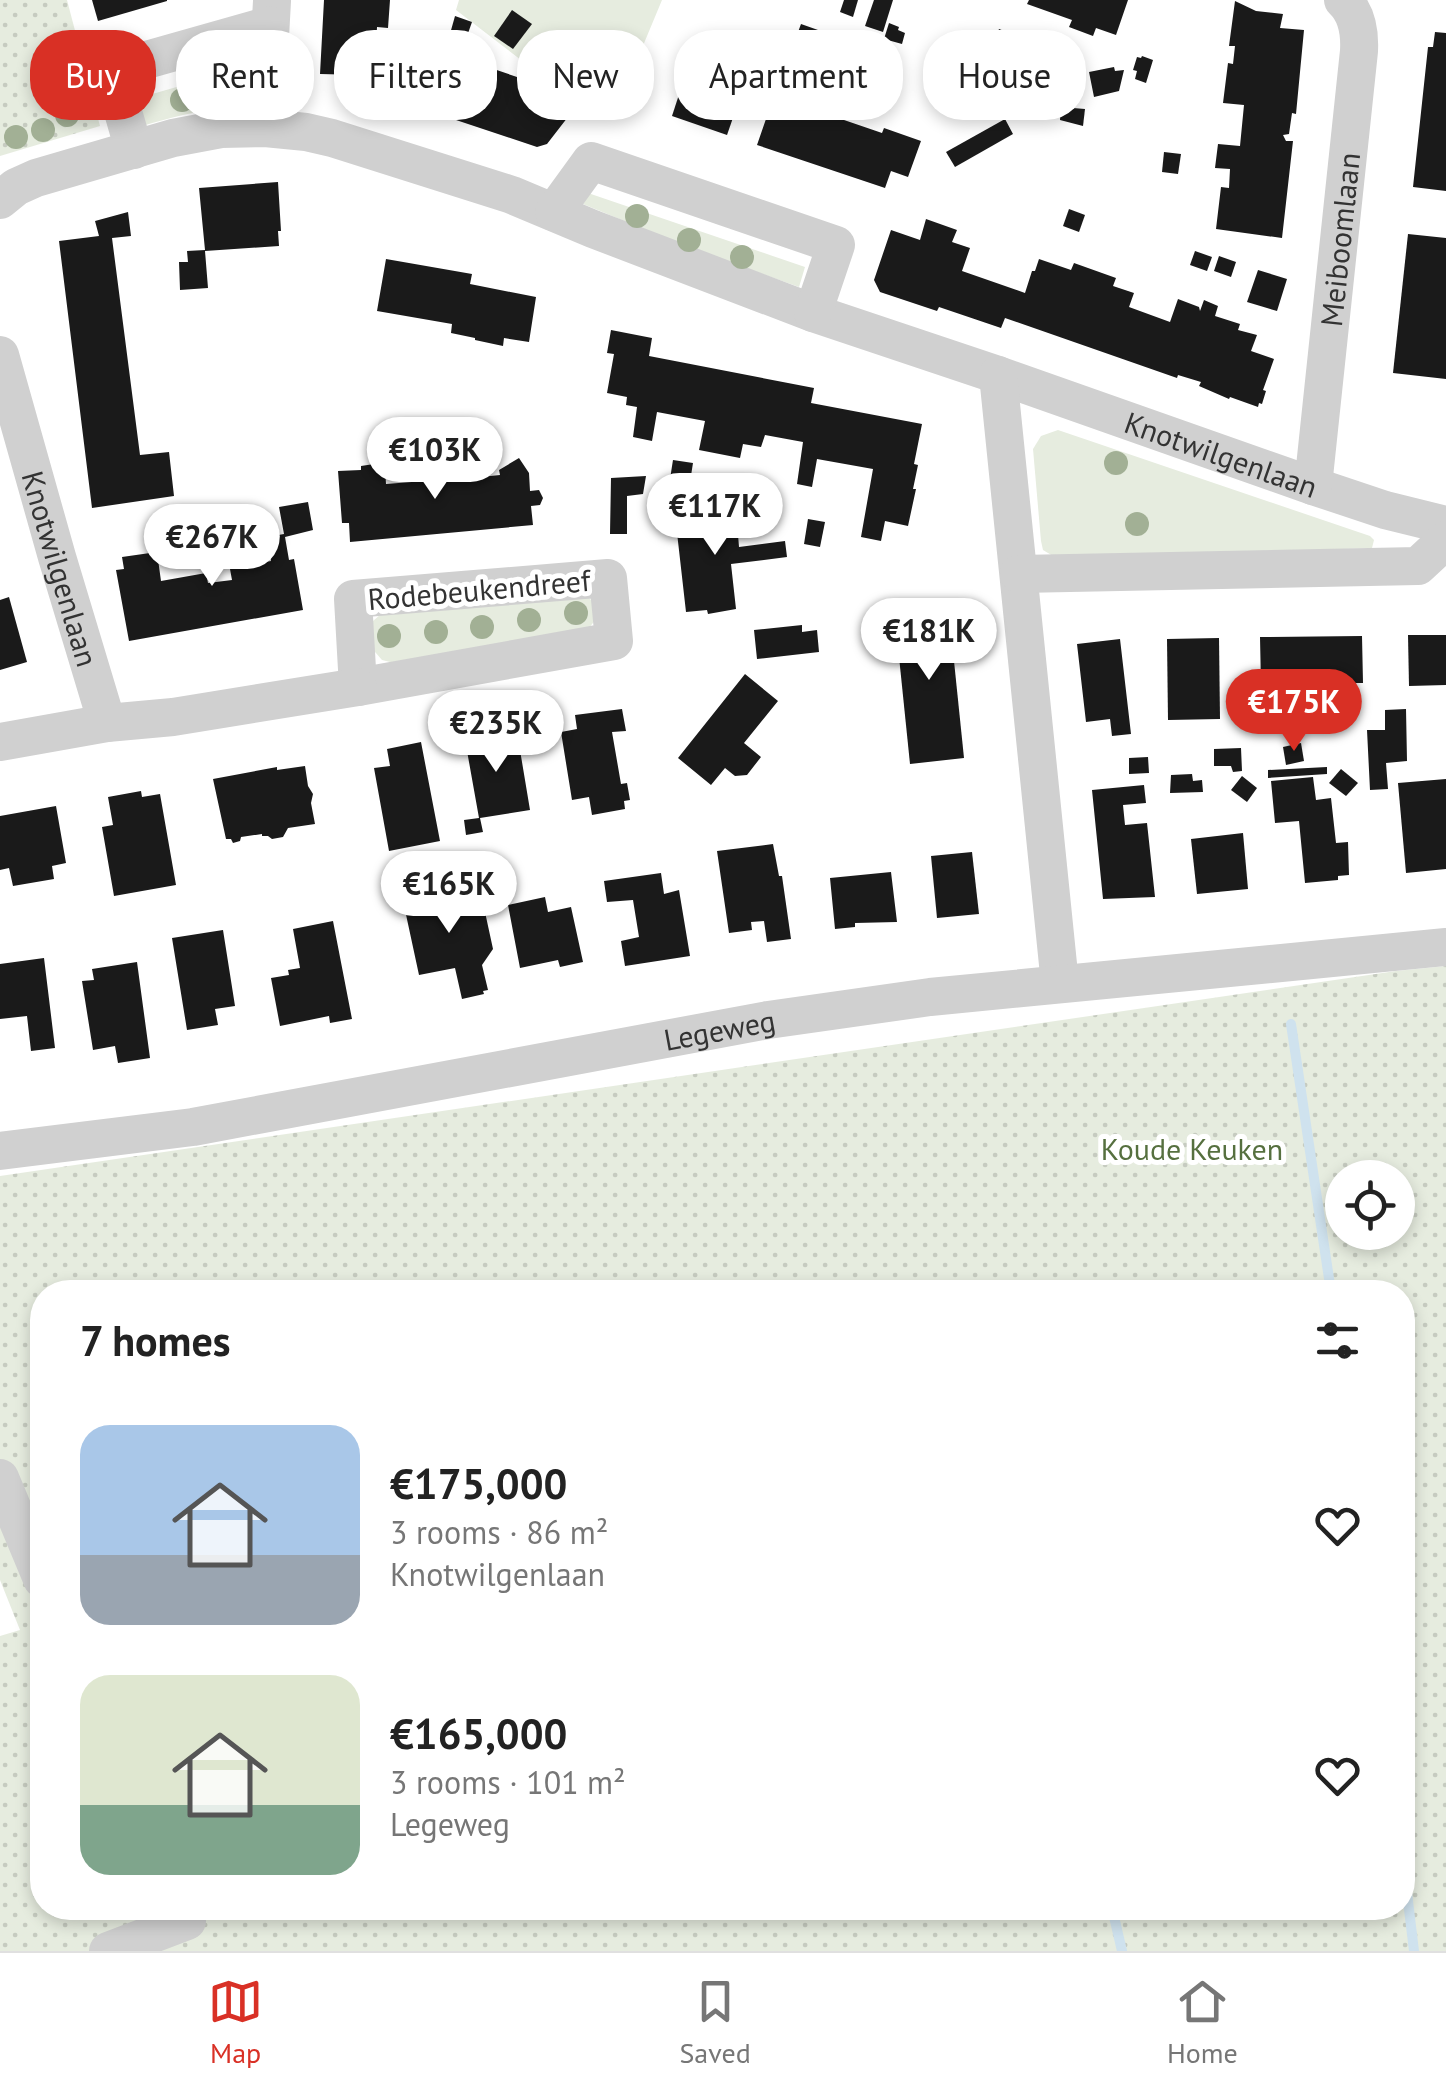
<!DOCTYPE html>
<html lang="en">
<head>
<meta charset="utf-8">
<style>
  :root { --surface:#fff; --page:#f6f6f6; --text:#222; --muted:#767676; --line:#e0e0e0; --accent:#d93025 }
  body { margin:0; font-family:"PT Sans",sans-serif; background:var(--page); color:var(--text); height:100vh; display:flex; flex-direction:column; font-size:38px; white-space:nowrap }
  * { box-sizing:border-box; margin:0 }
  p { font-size:32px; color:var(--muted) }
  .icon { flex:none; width:55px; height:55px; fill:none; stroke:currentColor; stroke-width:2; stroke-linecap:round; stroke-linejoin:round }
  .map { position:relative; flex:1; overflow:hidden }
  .drawer { position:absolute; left:30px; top:1280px; width:1385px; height:640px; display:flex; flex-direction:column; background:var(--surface); border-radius:40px; box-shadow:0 5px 15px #0003 }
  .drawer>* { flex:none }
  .banner { position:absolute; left:30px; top:30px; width:1388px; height:90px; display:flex; gap:20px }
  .buttons { position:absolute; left:1325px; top:1160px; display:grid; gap:20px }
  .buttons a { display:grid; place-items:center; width:90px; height:90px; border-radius:50%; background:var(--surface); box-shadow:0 5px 15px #0003; font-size:50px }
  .price { position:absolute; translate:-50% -85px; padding:0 22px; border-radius:35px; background:#fff; color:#222; font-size:32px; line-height:65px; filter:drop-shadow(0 2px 5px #0008) }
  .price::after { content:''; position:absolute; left:50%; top:60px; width:30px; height:22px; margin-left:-15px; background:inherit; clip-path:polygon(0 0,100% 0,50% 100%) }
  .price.current { background:var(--accent); color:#fff }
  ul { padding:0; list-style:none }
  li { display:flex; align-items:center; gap:30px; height:250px; padding:0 50px }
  li span { display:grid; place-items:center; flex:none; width:280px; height:200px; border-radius:30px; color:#555 }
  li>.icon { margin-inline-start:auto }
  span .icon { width:120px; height:120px; fill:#fffc; stroke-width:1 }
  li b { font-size:42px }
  h2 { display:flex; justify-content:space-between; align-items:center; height:120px; padding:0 50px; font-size:42px }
  .pill { padding:0 35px; border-radius:40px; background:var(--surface); box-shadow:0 5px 15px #0003; font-size:35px; line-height:90px }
  .pill.current { background:var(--accent); color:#fff }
  .tab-bar { display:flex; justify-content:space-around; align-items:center; height:140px; border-top:2px solid var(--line); background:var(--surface); font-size:28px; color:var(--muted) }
  .tab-bar a { display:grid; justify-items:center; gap:5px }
  .tab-bar .current { color:var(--accent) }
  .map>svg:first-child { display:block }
  .green { fill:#e6ecdf }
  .park { fill:url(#park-dots); fill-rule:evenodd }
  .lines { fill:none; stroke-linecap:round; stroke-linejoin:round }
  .stream { stroke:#cfe2ee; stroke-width:10 }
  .building { fill:#1a1a1a }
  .minor { stroke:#d0d0d0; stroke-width:38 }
  .tree { fill:#a2b095 }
  .labels { text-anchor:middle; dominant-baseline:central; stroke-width:10; stroke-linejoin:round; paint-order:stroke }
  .street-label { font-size:30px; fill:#333; stroke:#fff }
  .park-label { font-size:30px; fill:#56703f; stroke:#fff }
</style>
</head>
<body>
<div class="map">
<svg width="1446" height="1951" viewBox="0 0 1446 1951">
  <defs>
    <pattern id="park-dots" width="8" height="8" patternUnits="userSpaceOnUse" patternTransform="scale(2.5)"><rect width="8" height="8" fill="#e6ecdf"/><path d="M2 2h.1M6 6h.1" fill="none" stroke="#c6cbc0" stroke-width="1.8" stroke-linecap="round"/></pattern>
  </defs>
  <rect width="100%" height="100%" fill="#fff"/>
  <g class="green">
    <path d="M459,0H662L615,113L591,104L586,110L456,10Z"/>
    <path d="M251,50L249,85C232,109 209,109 183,115C169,118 156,122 142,126L135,99L225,73L229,52Z"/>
    <path d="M588,193L805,267L799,287L685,246L583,204Z"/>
    <path d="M1058,430L1370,536L1374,540L1372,548L1058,559L1043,550L1041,541L1033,449L1041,436Z"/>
    <path d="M585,595L595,603L596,619L589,628L394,663L382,660L369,645L373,621L381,614Z"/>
  </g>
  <g class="park">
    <path d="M0,0H67L100,126L0,156Z"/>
    <path d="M1446,966V1951H0V1636L20,1630L0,1580V1176L1396,971ZM1342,1178H1398V1232H1342ZM42,1292H1402V1908H42Z"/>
  </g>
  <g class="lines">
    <g class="stream">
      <path d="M1291,1024L1331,1292"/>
      <path d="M1402,1851L1414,1951"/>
      <path d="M1112,1908L1122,1951"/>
    </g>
  </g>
  <g class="building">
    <path d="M92,0H167V1L98,21Z"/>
    <path d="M324,0H390L388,28L377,27L376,46L415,49L413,86L360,82L361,75L320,74Z"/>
    <path d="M844,0H858L853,17L840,12Z"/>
    <path d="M874,0H893L883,32L865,26Z"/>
    <path d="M1029,0H1128L1116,35L1096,28L1093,36L1069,27L1072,20L1027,4Z"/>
    <path d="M1235,1L1256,11L1283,14L1280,28L1304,30L1296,114L1292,113L1289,134L1283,135L1286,141H1293L1282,238L1216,229L1221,187L1229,188L1230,169L1215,168L1218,144L1240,146L1244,105L1223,103L1228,63L1233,64L1235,46H1229Z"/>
    <path d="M512,10L532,24L513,49L494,36Z"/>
    <path d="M455,16L472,22L461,53L446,48Z"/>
    <path d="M889,23L899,27L898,30L905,33L902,44L884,39Z"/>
    <path d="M801,24L818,30L807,60L814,63L806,87L781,78Z"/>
    <path d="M999,29L1022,38L1006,81L983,72Z"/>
    <path d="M1435,32L1446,33V191L1413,187L1428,47H1433Z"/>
    <path d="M964,51L986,58L981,75L959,68Z"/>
    <path d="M1142,56L1153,60L1146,83L1135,79L1137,71L1133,70L1137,57L1141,58Z"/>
    <path d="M476,63L523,79L532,68L578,104L547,144L537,147L456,120Z"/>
    <path d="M688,67L744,86L727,135L672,116Z"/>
    <path d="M1114,67L1115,71L1124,70L1119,91L1094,97L1089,72Z"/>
    <path d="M774,96L882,133L884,128L921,141L908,177L891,171L885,188L757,145Z"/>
    <path d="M1061,107L1085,109L1083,126L1060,120Z"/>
    <path d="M1005,119L1013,134L955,167L946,152Z"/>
    <path d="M1164,152L1181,154L1178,174L1162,172Z"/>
    <path d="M278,182L281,231H278L279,246L205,251L208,288L180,290L179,262H188L187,251L205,250L199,188Z"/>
    <path d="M1069,209L1085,215L1079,232L1063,226Z"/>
    <path d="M128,212L131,236L112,238L140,455L169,452L174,496L92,508L59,241L99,236L95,221Z"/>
    <path d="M926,219L957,230L952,242L970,248L962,271L1025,293L1032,271H1035L1039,259L1071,270L1074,263L1116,278L1113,286L1134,293L1129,307L1170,322L1178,299L1199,307L1200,311L1204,300L1218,306L1215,316L1240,324L1238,330L1257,335L1251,351L1274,359L1263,390L1266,391L1262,404L1259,403L1258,407L1230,397L1229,399L1199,386L1201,382L1178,375L1177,378L1005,318L1001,328L939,307L937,311L880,292L874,280L891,230L920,240Z"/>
    <path d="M1408,234L1446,238V379L1393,373Z"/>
    <path d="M1195,251L1212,257L1207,271L1190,265Z"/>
    <path d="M1219,256L1236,262L1231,277L1214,271Z"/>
    <path d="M386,259L472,274L470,284L536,297L529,342L504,338L503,346L475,340V338L451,333L452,324L377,311Z"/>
    <path d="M1258,270L1287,279L1277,311L1247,302Z"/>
    <path d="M611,330L652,338L649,356L814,388L811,403L922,424L914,464L918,465L913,489H916L908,526L885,521L881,541L861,537L873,469L817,459L812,487L797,484L803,442L765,435L761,447L743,444L740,458L699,450L705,421L657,412L652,441L633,437L637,407L626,405L627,397L607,393L614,354L607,353Z"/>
    <path d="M384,453L386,484L463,478L461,460L480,459L481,477L500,475L499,470L519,458L529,473L530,491L539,490L543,498L540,505L531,506L533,525L350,542L349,523H342L338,471L361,470V466L374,464L373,454Z"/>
    <path d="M673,460L693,463L690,482L670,479Z"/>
    <path d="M646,476L643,494L627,496V534H610L611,478Z"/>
    <path d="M308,502L313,530L285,537L289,560L294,559L303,610L129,641L116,570L124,569L122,557L157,552L161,581L206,573L208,583L232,580L230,569L271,561L270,540L273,536L284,534L279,507Z"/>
    <path d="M725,509L736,510L739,547L785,541L787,557L731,564L736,609L708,614L707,610L686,612L675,515Z"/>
    <path d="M808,519L825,522L820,547L804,544Z"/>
    <path d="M9,597L27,662L0,670V600Z"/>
    <path d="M948,603L964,758L910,764L894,608Z"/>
    <path d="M802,625V632L817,630L819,652L757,659L754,630Z"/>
    <path d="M1408,635H1446V685L1409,686Z"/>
    <path d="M1362,636L1363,683H1308L1309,698H1284V684L1261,685L1260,637Z"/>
    <path d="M1219,638L1220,719L1168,720L1167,639Z"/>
    <path d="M1120,639L1131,734L1112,736L1110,719L1086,722L1077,644Z"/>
    <path d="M745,674L778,701L744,743L761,757L747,775L735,776L725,768L711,785L678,758Z"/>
    <path d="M622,709L626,731L612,732L621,784L627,783L630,800L624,801L625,809L592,815L589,797L572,800L561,732L577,729L575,715Z"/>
    <path d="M1406,709L1407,761L1386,763L1388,789L1370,790L1367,730H1385V710Z"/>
    <path d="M516,726L530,810L480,818L483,832L466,835L464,820L479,818L464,734Z"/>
    <path d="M421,742L440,841L389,851L374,768L390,766L387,749Z"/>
    <path d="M1301,743L1304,761L1286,765L1283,747Z"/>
    <path d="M1241,748L1242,771L1233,772L1231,766H1214V749Z"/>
    <path d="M1148,757L1149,773L1129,774V758Z"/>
    <path d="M305,766L308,786L313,794L311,803L315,824L288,828L283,837L272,839L268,836H262V834L241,837L240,841L233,843L231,839H226L213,779L277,767V770Z"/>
    <path d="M1327,767V774L1268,778V770Z"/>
    <path d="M1341,769L1358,783L1346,796L1329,783Z"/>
    <path d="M1192,774L1193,781L1202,780L1203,792L1170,793L1171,775Z"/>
    <path d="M1242,776L1257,788L1247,802L1231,790Z"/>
    <path d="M1313,777L1316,800L1331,798L1336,843L1348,842L1349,875L1338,876V880L1305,883L1299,821L1275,823L1271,781Z"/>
    <path d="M1446,779V869L1406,873L1398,783Z"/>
    <path d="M1144,785L1146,803L1123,805L1125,825L1147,823L1155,897L1103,899L1092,790Z"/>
    <path d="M141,791L142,797L160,794L176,885L114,896L102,827L113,825L108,797Z"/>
    <path d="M56,806L66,863L52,866L54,879L13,886L9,868L0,870V816Z"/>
    <path d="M1243,833L1248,889L1197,894L1191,839Z"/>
    <path d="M773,844L779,876H782L791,939L767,942L764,921L751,922L752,930L729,933L717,851Z"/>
    <path d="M972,852L979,914L937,918L931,856Z"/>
    <path d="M891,872L897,922L855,923V927L835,929L830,878Z"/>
    <path d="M661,873L664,894L679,890L690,956L625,966L621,941L639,937L633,900L607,902L604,881Z"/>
    <path d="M463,883L470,916L485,912L493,949L482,965L488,990L483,991L484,994L462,999L455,968L419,975L402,896Z"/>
    <path d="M545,897L548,912L571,907L583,962L560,967L558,960L520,968L508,905Z"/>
    <path d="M333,921L352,1019L330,1023L329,1016L280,1026L271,978L289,975L288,970L300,968L293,929Z"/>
    <path d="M223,930L235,1006L215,1009L218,1025L187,1030L172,938Z"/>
    <path d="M44,958L55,1048L31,1051L27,1016L0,1019V964Z"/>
    <path d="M137,962L150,1058L118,1063L115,1046L93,1050L82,981L94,980L92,969Z"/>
  </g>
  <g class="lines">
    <g class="minor">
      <path d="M265,128L272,1"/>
      <path d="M134,150L111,70L270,25"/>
      <path id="s1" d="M0,200L16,187L36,178L173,138L221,129L265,128L306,132L332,138L512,195L593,229L813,313L998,375L1313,486L1385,510L1446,525"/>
      <path d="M554,212L591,161L836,245L813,313"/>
      <path id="s2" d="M0,355L57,557L107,723"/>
      <path d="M998,375L1060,984"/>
      <path id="s3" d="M1313,486L1359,51C1360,32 1357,13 1343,0"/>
      <path d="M1019,574L1418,566L1446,540"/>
      <path d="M608,578L614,641L358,687L353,599Z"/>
      <path d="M0,742L107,723L173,717L358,687"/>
      <path id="s4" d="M0,1151L193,1127L768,1020L930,997L1446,947"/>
      <path d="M0,1478L42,1579"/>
      <path d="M108,1951L187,1921"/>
    </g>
  </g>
  <g class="tree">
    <circle cx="223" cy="88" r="12"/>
    <circle cx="182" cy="100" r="12"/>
    <circle cx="67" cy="115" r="12"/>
    <circle cx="43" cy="130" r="12"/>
    <circle cx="16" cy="137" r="12"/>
    <circle cx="637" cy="216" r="12"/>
    <circle cx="689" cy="240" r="12"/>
    <circle cx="742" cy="257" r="12"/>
    <circle cx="1116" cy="463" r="12"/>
    <circle cx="1137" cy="524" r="12"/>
    <circle cx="576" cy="613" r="12"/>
    <circle cx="529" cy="620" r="12"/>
    <circle cx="482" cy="627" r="12"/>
    <circle cx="436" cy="632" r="12"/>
    <circle cx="389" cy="636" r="12"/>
  </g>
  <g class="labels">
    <g class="street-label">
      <text stroke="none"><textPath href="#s3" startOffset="248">Meiboomlaan</textPath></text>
      <text stroke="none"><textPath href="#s1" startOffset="1290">Knotwilgenlaan</textPath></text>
      <text stroke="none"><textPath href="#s2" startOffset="222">Knotwilgenlaan</textPath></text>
      <text transform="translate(479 589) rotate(-5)">Rodebeukendreef</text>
      <text stroke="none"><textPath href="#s4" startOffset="730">Legeweg</textPath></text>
    </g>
    <g class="park-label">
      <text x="1192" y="1148">Koude Keuken</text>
    </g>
  </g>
</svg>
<div class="buttons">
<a><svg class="icon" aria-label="locate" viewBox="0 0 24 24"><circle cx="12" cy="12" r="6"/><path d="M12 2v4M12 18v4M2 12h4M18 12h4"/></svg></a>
</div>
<b class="price" style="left:435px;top:502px">€103K</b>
<b class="price" style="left:715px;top:558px">€117K</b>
<b class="price" style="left:212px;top:589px">€267K</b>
<b class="price" style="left:929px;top:683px">€181K</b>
<b class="price current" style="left:1294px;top:754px">€175K</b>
<b class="price" style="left:496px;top:775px">€235K</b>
<b class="price" style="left:449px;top:936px">€165K</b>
<div class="banner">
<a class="pill current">Buy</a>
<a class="pill">Rent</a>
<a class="pill">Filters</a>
<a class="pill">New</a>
<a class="pill">Apartment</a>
<a class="pill">House</a>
</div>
<section class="drawer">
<h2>7 homes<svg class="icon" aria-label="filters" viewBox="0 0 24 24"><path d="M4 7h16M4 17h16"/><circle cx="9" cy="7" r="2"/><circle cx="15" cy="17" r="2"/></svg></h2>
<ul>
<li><span style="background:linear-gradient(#a9c7e8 65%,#9aa5b1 0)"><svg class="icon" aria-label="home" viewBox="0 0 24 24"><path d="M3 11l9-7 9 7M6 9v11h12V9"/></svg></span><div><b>€175,000</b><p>3 rooms · 86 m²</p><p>Knotwilgenlaan</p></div><svg class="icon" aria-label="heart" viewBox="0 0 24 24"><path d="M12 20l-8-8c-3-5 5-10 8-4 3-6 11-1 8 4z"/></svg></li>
<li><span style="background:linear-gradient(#dfe7d0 65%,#7fa58c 0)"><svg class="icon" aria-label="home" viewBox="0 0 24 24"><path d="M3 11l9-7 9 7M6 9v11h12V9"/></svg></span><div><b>€165,000</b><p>3 rooms · 101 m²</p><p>Legeweg</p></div><svg class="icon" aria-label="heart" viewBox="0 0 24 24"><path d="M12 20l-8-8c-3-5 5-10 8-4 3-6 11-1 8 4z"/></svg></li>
</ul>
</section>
</div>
<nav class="tab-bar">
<a class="current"><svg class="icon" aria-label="map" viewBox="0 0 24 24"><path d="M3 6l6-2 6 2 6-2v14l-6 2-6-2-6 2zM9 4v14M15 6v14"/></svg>Map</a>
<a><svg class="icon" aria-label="saved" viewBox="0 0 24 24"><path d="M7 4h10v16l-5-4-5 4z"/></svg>Saved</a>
<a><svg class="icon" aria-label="home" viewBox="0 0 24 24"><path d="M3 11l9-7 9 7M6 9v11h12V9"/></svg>Home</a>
</nav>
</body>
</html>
